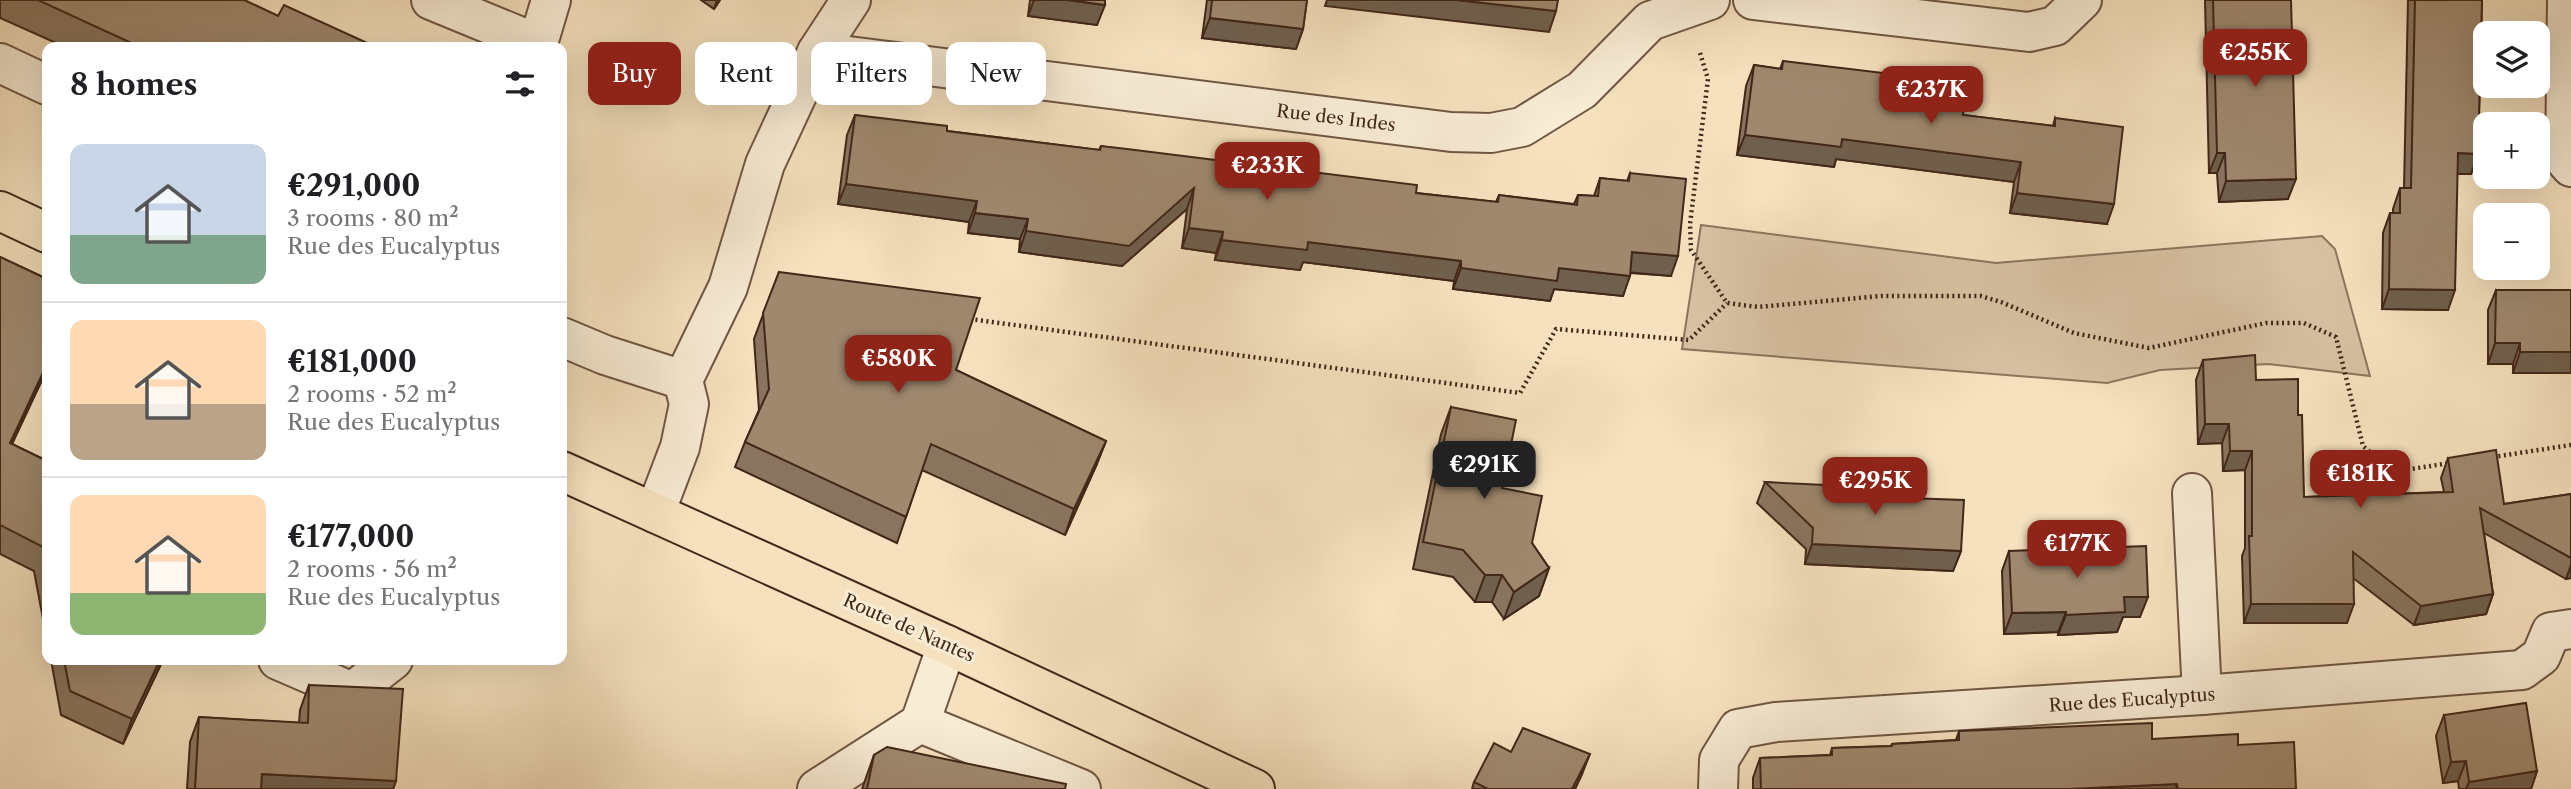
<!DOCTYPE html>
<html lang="en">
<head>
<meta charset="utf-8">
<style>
  :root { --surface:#fff; --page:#f6f6f6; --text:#202124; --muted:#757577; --line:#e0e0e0; --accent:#8f2418 }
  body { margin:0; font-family:"Libre Caslon Text",serif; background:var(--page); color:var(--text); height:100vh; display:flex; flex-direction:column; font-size:26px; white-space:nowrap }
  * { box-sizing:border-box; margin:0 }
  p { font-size:23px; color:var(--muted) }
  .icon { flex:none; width:38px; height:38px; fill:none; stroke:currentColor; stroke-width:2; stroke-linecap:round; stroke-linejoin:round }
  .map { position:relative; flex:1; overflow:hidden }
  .panel { position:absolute; left:42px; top:42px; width:525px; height:623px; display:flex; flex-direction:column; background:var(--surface); border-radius:14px; box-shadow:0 7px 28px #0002 }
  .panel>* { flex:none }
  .guide { position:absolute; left:588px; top:42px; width:665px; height:63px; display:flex; gap:14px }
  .tools { position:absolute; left:2473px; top:21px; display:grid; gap:14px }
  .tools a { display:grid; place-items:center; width:77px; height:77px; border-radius:14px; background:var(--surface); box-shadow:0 7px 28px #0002; font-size:35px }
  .price { position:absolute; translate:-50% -60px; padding:0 16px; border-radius:14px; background:var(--accent); color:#fff; font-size:23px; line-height:46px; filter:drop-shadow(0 2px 4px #0008) }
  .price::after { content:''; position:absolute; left:50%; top:42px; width:21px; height:16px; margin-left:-10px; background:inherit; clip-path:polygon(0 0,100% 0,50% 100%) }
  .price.selected { background:#222; color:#fff }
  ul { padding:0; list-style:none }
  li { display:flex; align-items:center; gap:21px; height:175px; padding:0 28px }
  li+li { border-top:2px solid var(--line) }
  li span { display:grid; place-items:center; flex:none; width:196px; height:140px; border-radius:14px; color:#555 }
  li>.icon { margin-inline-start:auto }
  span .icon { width:84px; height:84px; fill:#fffc; stroke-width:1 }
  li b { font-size:30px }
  h2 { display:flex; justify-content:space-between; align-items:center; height:84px; padding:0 28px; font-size:30px }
  .chip { padding:0 24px; border-radius:14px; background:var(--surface); box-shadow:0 7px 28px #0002; font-size:24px; line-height:63px }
  .chip.selected { background:var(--accent); color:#fff }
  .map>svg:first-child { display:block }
  .green { fill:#d7c1a2; stroke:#8c745d; stroke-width:2 }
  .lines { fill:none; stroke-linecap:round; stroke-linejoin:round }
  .minor-casing { stroke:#6f5642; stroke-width:42 }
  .major-casing { stroke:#422718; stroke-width:42 }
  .path { stroke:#422718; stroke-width:4.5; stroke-dasharray:2 3.5; stroke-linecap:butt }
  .minor { stroke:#f8ecd5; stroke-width:38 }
  .major { stroke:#f5e1be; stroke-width:38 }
  .wall { fill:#89755f; stroke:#422718; stroke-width:2 }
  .shaded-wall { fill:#6f5f4d; stroke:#422718; stroke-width:2 }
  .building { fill:#9f886e; stroke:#422718; stroke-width:2 }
  .labels { text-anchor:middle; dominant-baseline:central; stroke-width:6; stroke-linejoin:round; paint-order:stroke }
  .street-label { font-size:18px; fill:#422718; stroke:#f8ecd5 }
</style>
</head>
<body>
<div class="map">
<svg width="2571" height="789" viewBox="0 0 2571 789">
  <rect width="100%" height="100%" fill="#f5e1be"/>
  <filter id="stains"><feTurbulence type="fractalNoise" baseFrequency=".00286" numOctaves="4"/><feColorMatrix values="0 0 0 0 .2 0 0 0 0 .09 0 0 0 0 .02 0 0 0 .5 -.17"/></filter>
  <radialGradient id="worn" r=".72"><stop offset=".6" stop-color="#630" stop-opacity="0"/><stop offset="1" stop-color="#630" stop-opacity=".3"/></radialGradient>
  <path class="green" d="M1701,225L1996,263L2322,236L2335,249L2370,376L2268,364L2160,370L2107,383L1682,349Z"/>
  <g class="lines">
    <defs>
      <g id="minor">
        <path d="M431,0L538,44"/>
        <path d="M1753,0L2029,32L2055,26L2082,0"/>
        <path d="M2567,0L2565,160L2571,167"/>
        <path d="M537,47L551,0"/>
        <path d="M817,52L1451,132L1491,133L1522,127L1582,90L1650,21L1710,0"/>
        <path d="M0,63L47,85"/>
        <path d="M562,337L605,355L683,380"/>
        <path d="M2192,493L2202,695"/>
        <path d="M655,513L680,447L689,404L683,380L728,287L765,164L817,52L851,0"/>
        <path d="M947,645L920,723L1081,789"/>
        <path d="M278,660L352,692L393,660"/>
        <path d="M817,789L920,723"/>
        <path d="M1718,789L1719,760L1738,729L1776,722L2202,695L2522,670L2541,656L2551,632L2571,629"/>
      </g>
      <g id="major">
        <path d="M0,211L47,233"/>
        <path d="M562,471L947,645L1255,789"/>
      </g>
    </defs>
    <use href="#minor" class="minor-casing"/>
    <use href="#major" class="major-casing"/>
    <g class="path">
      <path d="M1700,53L1708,79L1690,224L1691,250L1727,303L1758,307L1881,296H1981L2001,302L2074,333L2149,348L2266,323H2304L2336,337L2363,446L2379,460L2411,469L2450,463"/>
      <path d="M970,319L1520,393L1556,329L1689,340L1727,303"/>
      <path d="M2493,457L2571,445"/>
    </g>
    <use href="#minor" class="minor"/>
    <use href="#major" class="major"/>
  </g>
  <g class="wall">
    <path d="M0,0H244L278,16L376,47H65L0,18Z"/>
    <path d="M701,0H720L714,9Z"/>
    <path d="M1030,0H1105L1097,25L1028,16Z"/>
    <path d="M1207,0H1307L1303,29L1296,49L1202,38Z"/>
    <path d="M2205,0H2291L2288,199L2219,202L2217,173H2209Z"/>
    <path d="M2408,0H2482L2478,154L2471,174H2457L2448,310L2382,309L2383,233L2390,213H2393V209L2400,188H2404Z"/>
    <path d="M1783,61L1963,115L2053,126L2055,118L2107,224L2010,213L2014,182L1836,159L1834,167L1737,155L1746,86L1754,65L1780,69Z"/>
    <path d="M855,115L947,131L1099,150L1101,146L1416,193L1496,202L1499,195L1574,204L1578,195L1594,196L1600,178L1627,181L1630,173L1671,276L1630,273L1623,296L1554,289L1550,301L1453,289L1454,281L1303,262L1300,270L1215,260L1216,253L1182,248L1187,209L1122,266L1019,252L1020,239L968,233L969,222L838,204L847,135Z"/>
    <path d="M0,257L47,279V382L42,380L12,444L47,461V640L34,571L0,554Z"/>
    <path d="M779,272L956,370L1106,441L1096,466L1065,535L922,470L897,543L735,467L745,442L759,410L754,339Z"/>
    <path d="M2496,290L2571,373H2513V364H2488V310Z"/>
    <path d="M2203,360L2256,380L2298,415L2304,497L2444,492L2441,478L2448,458L2504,504L2571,494V578L2566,579L2484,533L2493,594L2486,614L2414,625L2353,578L2347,623H2244L2242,556L2245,548V470L2223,471L2222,443L2198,444L2196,380Z"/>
    <path d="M1451,407L1502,488L1532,543L1549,568L1539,596L1504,619L1492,602H1475L1453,577L1413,569L1441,434Z"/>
    <path d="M1765,482L1908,498L1961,551L1953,571L1805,564L1806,549L1757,503Z"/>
    <path d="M2009,551L2140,617H2123L2117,632L2058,635V632L2004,634L2002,571Z"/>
    <path d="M51,660H163L123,744L61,715Z"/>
    <path d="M309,685L396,781L393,789H187L190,742L199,717L299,723L300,710Z"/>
    <path d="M2444,715L2537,771L2531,789H2459L2458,781L2443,783L2436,736Z"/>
    <path d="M1959,731L2152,739L2238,745L2296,789H1753V778L1760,758L1830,755L1832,748L1891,746L1892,744L1956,740Z"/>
    <path d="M874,755L1065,789H862Z"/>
    <path d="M1582,774L1575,789H1472L1474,782Z"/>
  </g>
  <g class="shaded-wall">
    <path d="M717,0H720L714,9Z"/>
    <path d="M1034,0H1068L1105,5L1097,25L1028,16Z"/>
    <path d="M1327,0H1457L1556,11L1549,32L1325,6Z"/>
    <path d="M1210,18L1303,29L1296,49L1202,38Z"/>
    <path d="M1745,135L1842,139L2021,162L2014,182L1836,159L1834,167L1737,155Z"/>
    <path d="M2217,153H2225L2217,173H2209Z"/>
    <path d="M2458,153L2478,154L2471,174H2450Z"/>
    <path d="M2296,179L2288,199L2219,202L2226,181Z"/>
    <path d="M846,184L977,201L969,222L838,204Z"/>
    <path d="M1194,188L1187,209L1122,266L1019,252L1026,231Z"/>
    <path d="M2017,193L2114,204L2107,224L2010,213Z"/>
    <path d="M975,213L1028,219L1020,239L968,233Z"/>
    <path d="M1189,228L1223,232L1216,253L1182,248Z"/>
    <path d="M1222,240L1308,242L1461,261L1454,281L1303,262L1300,270L1215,260Z"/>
    <path d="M1632,252L1678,256L1671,276L1625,272Z"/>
    <path d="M1461,268H1559L1630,276L1623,296L1554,289L1550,301L1453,289Z"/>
    <path d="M2389,289L2455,290L2448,310L2382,309Z"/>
    <path d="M2495,343H2520L2513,364H2488Z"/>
    <path d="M2520,352H2571V373H2513Z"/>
    <path d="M47,364L42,380L1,467L10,443Z"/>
    <path d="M2205,424H2229L2222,443L2198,444Z"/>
    <path d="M1106,441L1096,466L1065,535L1074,509Z"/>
    <path d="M2230,451H2252L2245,470L2223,471Z"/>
    <path d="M1812,544L1961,551L1953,571L1805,564Z"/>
    <path d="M2571,565V578L2566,579Z"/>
    <path d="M1549,568L1539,596L1504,619L1514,592Z"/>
    <path d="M1485,575H1502L1492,602H1475Z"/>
    <path d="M2493,594L2486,614L2414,625L2421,606Z"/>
    <path d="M2124,597H2148L2140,617H2123L2117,632L2058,635L2066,615Z"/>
    <path d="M2251,604H2354L2347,623H2244Z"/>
    <path d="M2066,612L2058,632L2004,634L2012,613Z"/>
    <path d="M160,660H163L123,744L132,719Z"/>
    <path d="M1590,754L1582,774L1575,789H1572Z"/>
    <path d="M2466,761L2458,781L2443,783L2451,762Z"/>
    <path d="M2537,771L2531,789H2466L2469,782Z"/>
    <path d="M262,774L396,781L393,789H256Z"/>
    <path d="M2177,784L2176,789H2068Z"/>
  </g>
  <g class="building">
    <path d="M38,0H244L278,16L284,5L376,47H140Z"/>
    <path d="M1068,0H1105V5Z"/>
    <path d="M1212,0H1307L1303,29L1210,18Z"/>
    <path d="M1457,0H1558L1556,11Z"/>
    <path d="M2213,0H2291L2296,179L2226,181L2225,153H2217Z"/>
    <path d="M2415,0H2482L2478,154L2458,153L2455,290L2389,289L2390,213H2400V188H2411Z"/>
    <path d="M1783,61L1967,83L1963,115L2055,126V118L2123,127L2114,204L2017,193L2021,162L1842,139L1841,147L1745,135L1754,65L1782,69Z"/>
    <path d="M855,115L947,126V131L1035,142L1100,150L1101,146L1127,149L1417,185L1416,193L1498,202L1499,195L1577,205L1578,195L1598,196L1600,178L1629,181L1630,173L1686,179L1678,256L1632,252L1630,276L1559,268L1557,281L1461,268V261L1308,242L1307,250L1222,240L1223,232L1189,228L1194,188L1129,246L1026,231L1028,219L975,213L977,201L846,184Z"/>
    <path d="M0,257L47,279V364L10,443L47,461V568L43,547L0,525Z"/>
    <path d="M779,272L980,298L956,370L1106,441L1074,509L931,444L906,517L745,442L769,389L763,313Z"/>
    <path d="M2496,290H2571V352H2520V343H2495Z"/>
    <path d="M2255,355L2256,380L2298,379V415H2302L2304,497L2453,492L2448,458L2496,450L2504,504L2571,494V558L2480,508L2493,594L2421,606L2353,552L2354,604H2251L2249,536H2252V451H2230L2229,424H2205L2203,360Z"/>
    <path d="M1451,407L1516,420L1502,488L1542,496L1532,543L1549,568L1514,592L1502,575H1485L1463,550L1423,542Z"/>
    <path d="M1765,482L1909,489L1908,498L1964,500L1961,551L1812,544L1813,528Z"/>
    <path d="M2146,546L2148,597H2124L2125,612L2066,615V612L2012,613L2009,551Z"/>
    <path d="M64,660H160L132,719L70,691Z"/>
    <path d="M309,685L403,689L396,781L262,774L261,789H195L199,717L308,723Z"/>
    <path d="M2526,703L2537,771L2469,782L2466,761L2451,762L2444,715Z"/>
    <path d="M2152,723V739L2238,734V745L2294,742L2296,789H2178L2177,784L2068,789H1761L1760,758L1832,755V748L1892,746V744L1959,740V731Z"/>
    <path d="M1523,728L1590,754L1572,789H1488L1474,782L1494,743L1511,752Z"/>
    <path d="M887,747L1066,784L1065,789H867L874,755Z"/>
  </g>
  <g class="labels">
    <g class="street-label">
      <text transform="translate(1336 118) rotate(7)">Rue des Indes</text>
      <text transform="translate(909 628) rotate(24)">Route de Nantes</text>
      <text transform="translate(2132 700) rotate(-4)">Rue des Eucalyptus</text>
    </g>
  </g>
  <rect width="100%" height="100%" filter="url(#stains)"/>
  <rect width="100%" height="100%" fill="url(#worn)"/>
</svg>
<div class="tools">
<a><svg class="icon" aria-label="layers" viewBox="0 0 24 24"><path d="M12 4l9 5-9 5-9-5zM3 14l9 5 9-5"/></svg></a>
<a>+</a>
<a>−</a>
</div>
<b class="price" style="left:2255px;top:89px">€255K</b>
<b class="price" style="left:1931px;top:126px">€237K</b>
<b class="price" style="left:1267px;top:202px">€233K</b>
<b class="price" style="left:898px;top:395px">€580K</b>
<b class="price selected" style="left:1484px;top:501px">€291K</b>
<b class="price" style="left:2360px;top:510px">€181K</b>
<b class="price" style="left:1875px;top:517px">€295K</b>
<b class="price" style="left:2077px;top:580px">€177K</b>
<div class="guide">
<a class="chip selected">Buy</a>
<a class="chip">Rent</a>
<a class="chip">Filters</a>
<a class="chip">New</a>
</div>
<section class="panel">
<h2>8 homes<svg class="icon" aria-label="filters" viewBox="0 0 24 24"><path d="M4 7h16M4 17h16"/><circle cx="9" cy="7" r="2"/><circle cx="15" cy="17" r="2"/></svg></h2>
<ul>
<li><span style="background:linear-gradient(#c9d6e8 65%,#7fa58c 0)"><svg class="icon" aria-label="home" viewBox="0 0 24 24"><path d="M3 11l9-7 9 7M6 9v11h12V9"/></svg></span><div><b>€291,000</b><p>3 rooms · 80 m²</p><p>Rue des Eucalyptus</p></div></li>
<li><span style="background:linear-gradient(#ffd9b3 60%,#b9a48a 0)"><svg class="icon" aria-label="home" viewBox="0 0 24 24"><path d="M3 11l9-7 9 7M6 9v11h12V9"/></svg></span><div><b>€181,000</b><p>2 rooms · 52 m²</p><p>Rue des Eucalyptus</p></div></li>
<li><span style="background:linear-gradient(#ffd9b3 70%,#8fb573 0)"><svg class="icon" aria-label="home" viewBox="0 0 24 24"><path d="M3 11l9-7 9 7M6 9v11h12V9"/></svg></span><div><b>€177,000</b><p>2 rooms · 56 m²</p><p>Rue des Eucalyptus</p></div></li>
</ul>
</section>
</div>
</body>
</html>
